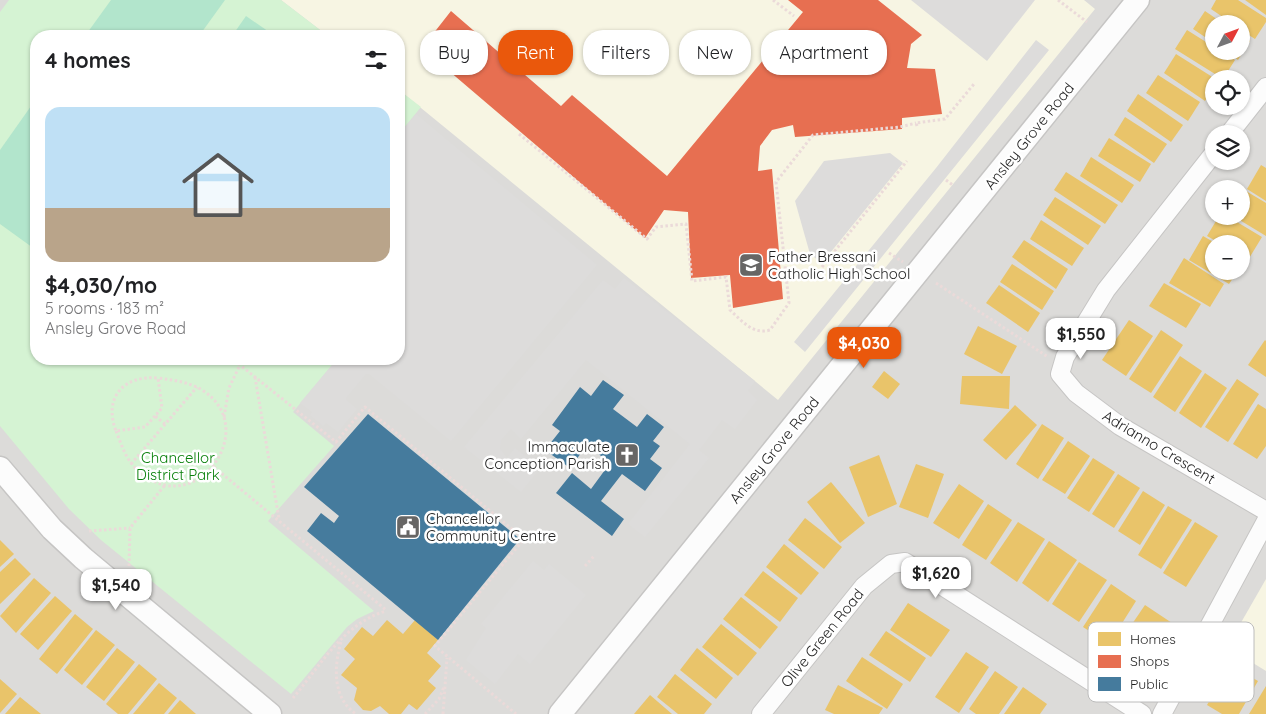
<!DOCTYPE html>
<html lang="en">
<head>
<meta charset="utf-8">
<style>
  :root { --surface:#fff; --page:#f6f6f6; --text:#202124; --muted:#757577; --line:#e0e0e0; --accent:#ea580c }
  body { margin:0; font-family:Quicksand,sans-serif; background:var(--page); color:var(--text); height:100vh; display:flex; flex-direction:column; font-size:19px; white-space:nowrap }
  * { box-sizing:border-box; margin:0 }
  p { font-size:16px; color:var(--muted) }
  .icon { flex:none; width:28px; height:28px; fill:none; stroke:currentColor; stroke-width:2; stroke-linecap:round; stroke-linejoin:round }
  .map { position:relative; flex:1; overflow:hidden }
  .side { position:absolute; left:30px; top:30px; width:375px; height:335px; display:flex; flex-direction:column; background:var(--surface); border-radius:20px; box-shadow:0 1px 4px #0004 }
  .side>* { flex:none }
  .top-card { position:absolute; left:420px; top:30px; width:475px; height:45px; display:flex; gap:10px }
  .needle { width:32px; rotate:49deg }
  .controls { position:absolute; left:1205px; top:15px; display:grid; gap:10px }
  .controls a { display:grid; place-items:center; width:45px; height:45px; border-radius:50%; background:var(--surface); box-shadow:0 1px 4px #0004; font-size:25px }
  .price { position:absolute; translate:-50% -42px; padding:0 11px; border-radius:10px; background:#fff; color:#222; font-size:16px; line-height:32px; filter:drop-shadow(0 1px 2px #0008) }
  .price::after { content:''; position:absolute; left:50%; top:30px; width:15px; height:11px; margin-left:-8px; background:inherit; clip-path:polygon(0 0,100% 0,50% 100%) }
  .price.active { background:var(--accent); color:#fff }
  ul { padding:0; list-style:none }
  li { display:grid; align-content:center; gap:10px; height:265px; padding:0 15px }
  li+li { border-top:1px solid var(--line) }
  li span { display:grid; place-items:center; height:155px; border-radius:15px; color:#555 }
  li>.icon { margin-inline-start:auto }
  span .icon { width:90px; height:90px; fill:#fffc; stroke-width:1 }
  li b { font-size:21px }
  h2 { display:flex; justify-content:space-between; align-items:center; height:60px; padding:0 15px; font-size:21px }
  .pill { padding:0 18px; border-radius:20px; background:var(--surface); box-shadow:0 1px 4px #0004; font-size:18px; line-height:45px }
  .pill.active { background:var(--accent); color:#fff }
  .map>svg:first-child { display:block }
  .residential { fill:#dcdbd9; fill-rule:evenodd }
  .education { fill:#f7f5e3 }
  .park { fill:#d5f3d3 }
  .pitch { fill:#b2e5cc }
  .parking { fill:#dddcdb }
  .homes { fill:#e9c46a }
  .shops { fill:#e76f51 }
  .public { fill:#457b9d }
  .lines { fill:none; stroke-linecap:round; stroke-linejoin:round }
  .minor-casing { stroke:#c6c5c4; stroke-width:20 }
  .tertiary-casing { stroke:#c6c5c4; stroke-width:25 }
  .path { stroke:#ebdad9; stroke-width:3; stroke-dasharray:2.5 2.5; stroke-linecap:butt }
  .minor { stroke:#fcfcfc; stroke-width:18 }
  .tertiary { stroke:#fcfcfc; stroke-width:22 }
  .labels { text-anchor:middle; dominant-baseline:central; stroke-width:5; stroke-linejoin:round; paint-order:stroke }
  .street-label { font-size:15px; fill:#1f1f1f; stroke:#fff }
  .poi-label { font-size:15px; fill:#1f1f1f; stroke:#fff; text-anchor:start }
  .park-label { font-size:15px; fill:#09800b; stroke:#fff }
  .key { fill:#fff; stroke:#bcbcbc; stroke-width:1 }
  .key-label { font-size:14px; fill:#1f1f1f }
</style>
</head>
<body>
<div class="map">
<svg width="1266" height="714" viewBox="0 0 1266 714">
  <rect width="100%" height="100%" fill="#edebe8"/>
  <path class="residential" d="M0,0H1266V714H0ZM1214,24H1241V51H1214ZM36,36H399V359H36ZM1214,79H1241V106H1214ZM1214,134H1241V161H1214ZM1214,189H1241V216H1214ZM1214,244H1241V271H1214Z"/>
  <g class="education">
    <path d="M281,0H1084L1095,9L778,400L399,90V36H328Z"/>
    <path d="M1266,579V671L1227,647Z"/>
  </g>
  <g class="park">
    <path d="M9,0H281L328,36H36V359H337L293,412L334,446L268,521L374,611L357,619L347,627L291,694L101,540L69,509L0,426V12Z"/>
    <path d="M399,90L421,107L399,134Z"/>
  </g>
  <g class="pitch">
    <path d="M111,0H225L199,36H85Z"/>
    <path d="M246,16L275,36H232Z"/>
    <path d="M36,99V250L0,224V150Z"/>
  </g>
  <g class="parking">
    <path d="M911,0H1035L987,61Z"/>
    <path d="M1036,40L1049,50L805,352L794,342L936,168Z"/>
    <path d="M416,114L597,265L451,441L369,374H366L346,398V400L357,409L338,432L326,423L323,426L310,415L312,412L300,403L337,359H399V134Z"/>
    <path d="M890,153L903,163L822,263L810,254L795,201L824,161Z"/>
    <path d="M624,278L755,381L748,391L757,400L735,429L722,420L699,450L709,458L645,537L628,524L690,444L586,360L521,439L511,429L501,440L500,449L507,458L515,448L540,468L521,492L464,447L603,280L615,289Z"/>
    <path d="M533,561L544,570L549,564L586,595L530,664L518,654L495,684L466,660L486,628L481,624Z"/>
  </g>
  <g class="homes">
    <path d="M1216,0H1238L1266,18V22L1255,39L1241,30V24H1233L1211,9Z"/>
    <path d="M1245,0H1266V15Z"/>
    <path d="M1205,11L1224,24H1214V43L1193,29Z"/>
    <path d="M1187,30L1214,47V51H1221L1235,60L1223,79L1175,49Z"/>
    <path d="M1241,35L1250,41L1238,60L1226,51H1241Z"/>
    <path d="M1176,54L1214,78V87L1205,101L1164,73Z"/>
    <path d="M1158,75L1200,102L1188,121L1146,93Z"/>
    <path d="M1138,94L1183,125L1171,142L1127,111Z"/>
    <path d="M1125,117L1167,144L1154,163L1114,135Z"/>
    <path d="M1109,138L1151,164L1140,182L1098,156Z"/>
    <path d="M1091,157L1134,185L1122,203L1080,176Z"/>
    <path d="M1261,165L1266,168V201L1247,189Z"/>
    <path d="M1066,172L1118,205L1105,224L1054,190Z"/>
    <path d="M1241,188L1266,203V236L1233,216H1241Z"/>
    <path d="M1055,197L1101,226L1088,245L1043,215Z"/>
    <path d="M1219,216H1227L1262,237L1248,260L1241,256V244H1221L1207,236Z"/>
    <path d="M1041,220L1084,248L1072,266L1030,239Z"/>
    <path d="M1203,236L1217,244H1214V271H1238L1229,284L1189,260Z"/>
    <path d="M1024,240L1068,269L1056,289L1012,257Z"/>
    <path d="M1184,258L1224,284L1210,307L1169,283Z"/>
    <path d="M1012,264L1054,291L1042,310L1000,282Z"/>
    <path d="M1164,283L1201,304L1186,328L1149,306Z"/>
    <path d="M999,285L1040,313L1028,332L986,303Z"/>
    <path d="M1129,320L1153,336L1126,376L1102,360Z"/>
    <path d="M978,326L1017,346L1002,374L964,354Z"/>
    <path d="M1161,330L1183,345L1151,393L1129,379Z"/>
    <path d="M1265,340L1266,341V377L1248,365Z"/>
    <path d="M1180,356L1202,371L1175,412L1153,397Z"/>
    <path d="M884,371L900,384L888,399L872,387Z"/>
    <path d="M1205,373L1227,388L1201,428L1179,413Z"/>
    <path d="M962,376H1010L1009,409L960,404Z"/>
    <path d="M1237,379L1259,394L1228,442L1205,427Z"/>
    <path d="M1258,404L1266,409V446L1257,459L1233,444Z"/>
    <path d="M1015,405L1037,425L1006,460L983,440Z"/>
    <path d="M1042,424L1064,438L1038,479L1016,464Z"/>
    <path d="M1068,441L1090,456L1065,494L1042,480Z"/>
    <path d="M879,455L897,504L868,517L849,467Z"/>
    <path d="M1093,458L1115,472L1089,512L1067,498Z"/>
    <path d="M916,464L944,474L928,518L899,507Z"/>
    <path d="M1118,474L1140,488L1114,528L1092,514Z"/>
    <path d="M831,482L865,523L840,543L807,502Z"/>
    <path d="M959,484L984,501L959,539L933,523Z"/>
    <path d="M1143,491L1165,505L1140,545L1118,531Z"/>
    <path d="M988,504L1012,520L986,560L962,545Z"/>
    <path d="M1168,506L1192,520L1161,569L1138,555Z"/>
    <path d="M805,518L842,547L824,569L788,540Z"/>
    <path d="M1018,522L1045,539L1017,582L990,563Z"/>
    <path d="M1195,522L1218,536L1186,587L1163,573Z"/>
    <path d="M0,540L14,554L0,567Z"/>
    <path d="M1049,541L1077,560L1048,602L1022,583Z"/>
    <path d="M784,544L819,573L801,595L766,567Z"/>
    <path d="M15,558L31,574L0,604V572Z"/>
    <path d="M1079,562L1107,580L1079,622L1052,604Z"/>
    <path d="M763,571L798,598L780,622L744,595Z"/>
    <path d="M34,578L51,593L16,633L0,616Z"/>
    <path d="M1111,584L1136,601L1109,644L1083,627Z"/>
    <path d="M55,596L72,611L38,650L20,634Z"/>
    <path d="M741,597L778,627L760,649L723,619Z"/>
    <path d="M908,603L950,630L931,657L890,630Z"/>
    <path d="M1145,605L1172,623L1144,664L1117,646Z"/>
    <path d="M75,614L93,629L57,674L39,659Z"/>
    <path d="M387,620L403,634L415,620L438,640L427,653L441,666L428,681L436,688L417,710L409,704L401,714H389L380,706L371,711L363,710L354,700L357,688L341,675L355,659L344,649L362,627L373,636Z"/>
    <path d="M721,624L757,653L738,676L702,647Z"/>
    <path d="M96,630L115,645L82,685L64,670Z"/>
    <path d="M886,631L926,658L910,682L869,655Z"/>
    <path d="M117,648L135,662L104,701L86,687Z"/>
    <path d="M697,648L733,678L716,699L680,670Z"/>
    <path d="M966,652L989,667L959,713L935,697Z"/>
    <path d="M862,657L903,684L887,709L846,681Z"/>
    <path d="M139,664L157,679L128,714H118L106,704Z"/>
    <path d="M1230,665L1258,681L1239,714H1222L1207,705Z"/>
    <path d="M995,671L1018,687L999,714H976L969,709Z"/>
    <path d="M675,674L712,704L704,714H678L657,697Z"/>
    <path d="M0,679L17,694L0,713Z"/>
    <path d="M159,683L177,698L164,714H133Z"/>
    <path d="M838,685L883,708L879,714H834L825,710Z"/>
    <path d="M1266,686V714H1249Z"/>
    <path d="M1023,687L1047,704L1040,714H1004Z"/>
    <path d="M650,695L672,714H634Z"/>
    <path d="M20,697L41,714H5Z"/>
    <path d="M180,700L196,714H168Z"/>
  </g>
  <path class="shops" d="M788,0H878L922,35L911,44L907,68L935,69L942,114L902,118V129L795,137L793,125L772,130L760,146L758,171L772,169L783,299L733,308L730,275L691,278L688,212L664,210L645,238L422,48L451,11L561,106L572,95L667,176L803,12Z"/>
  <g class="public">
    <path d="M603,380L624,395L613,409L637,427L647,414L664,427L653,441L660,446L650,459L662,468L645,491L622,474L601,501L624,519L612,536L556,493L572,473L591,489L610,463L587,445L570,468L545,450L560,431L552,425L580,387L591,396Z"/>
    <path d="M368,414L520,539L438,640L307,531L321,513L334,523L339,516L304,487Z"/>
  </g>
  <g class="lines">
    <defs>
      <g id="minor">
        <path d="M1229,134L1266,87"/>
        <path d="M1214,153L1106,290L1065,357L1060,374L1076,393L1120,426L1266,511"/>
        <path d="M761,714L864,586L891,564L905,562L1142,714"/>
        <path d="M1162,714L1266,521"/>
      </g>
      <g id="tertiary">
        <path d="M0,468L52,529L83,558L270,714"/>
        <path d="M560,714L1138,0"/>
      </g>
    </defs>
    <use href="#minor" class="minor-casing"/>
    <use href="#tertiary" class="tertiary-casing"/>
    <g class="path">
      <path d="M773,0L794,16"/>
      <path d="M1058,0L1087,22"/>
      <path d="M917,126L916,123L945,119L974,84"/>
      <path d="M519,134L647,239L656,227L686,224L692,281L726,277L730,310C742,321 753,335 770,330L789,303L776,182L813,135L900,127L916,123"/>
      <path d="M946,180L954,186"/>
      <path d="M889,253L903,262"/>
      <path d="M822,267L907,161"/>
      <path d="M936,283L1048,357"/>
      <path d="M236,359L240,365L336,442L365,407L524,539L435,646L516,714"/>
      <path d="M255,377L279,519"/>
      <path d="M155,416L145,427L116,431C103,397 124,375 158,378L162,408L155,416L165,424"/>
      <path d="M224,417L229,388L240,365"/>
      <path d="M116,431C122,446 127,463 141,473C197,520 262,427 202,390C189,382 173,380 158,378"/>
      <path d="M131,464L197,387"/>
      <path d="M214,467L386,610"/>
      <path d="M89,531L130,528"/>
      <path d="M129,566L130,528L165,485"/>
      <path d="M585,566L595,555"/>
      <path d="M341,642C334,666 332,698 356,714"/>
      <path d="M293,698C320,666 344,623 386,611"/>
      <path d="M425,714L439,699L444,687"/>
      <path d="M443,714L447,658"/>
    </g>
    <use href="#minor" class="minor"/>
    <use href="#tertiary" class="tertiary"/>
  </g>
  <defs>
    <symbol id="school-square" viewBox="-11 -11 22 22"><rect x="-9" y="-9" width="18" height="18" rx="4" fill="#676665" stroke="#fff"/><path d="M0-5L7-2L0 1L-7-2ZM-4 1L0 2.5L4 1V4Q0 6-4 4Z" fill="#fff"/></symbol>
    <symbol id="church-square" viewBox="-11 -11 22 22"><rect x="-9" y="-9" width="18" height="18" rx="4" fill="#676665" stroke="#fff"/><path d="M-1.2-6h2.4v3.5h3.3v2.4h-3.3V6h-2.4V-.1h-3.3v-2.4h3.3Z" fill="#fff"/></symbol>
    <symbol id="civic-square" viewBox="-11 -11 22 22"><rect x="-9" y="-9" width="18" height="18" rx="4" fill="#676665" stroke="#fff"/><path d="M-.6-6.5H3V-4.5H.6V-3L4-1V1h2V6H-6V1h2V-1L-.6-3ZM-1.2 2.5V6h2.4V2.5Z" fill="#fff"/></symbol>
  </defs>
  <g fill-rule="evenodd">
    <use href="#school-square" x="737" y="251" width="28" height="28"/>
    <use href="#church-square" x="613" y="441" width="28" height="28"/>
    <use href="#civic-square" x="394" y="513" width="28" height="28"/>
  </g>
  <g class="labels">
    <g class="street-label">
      <text transform="translate(1029 136) rotate(-51)">Ansley Grove Road</text>
      <text transform="translate(1159 447) rotate(31)">Adrianno Crescent</text>
      <text transform="translate(774 450) rotate(-51)">Ansley Grove Road</text>
      <text transform="translate(822 638) rotate(-51)">Olive Green Road</text>
    </g>
    <g class="poi-label">
      <text x="768" y="256">Father Bressani<tspan x="768" dy="17">Catholic High School</tspan></text>
      <text x="610" y="446" text-anchor="end">Immaculate<tspan x="610" dy="17">Conception Parish</tspan></text>
      <text x="426" y="518">Chancellor<tspan x="426" dy="17">Community Centre</tspan></text>
    </g>
    <g class="park-label">
      <text x="178" y="457">Chancellor<tspan x="178" dy="17">District Park</tspan></text>
    </g>
  </g>
  <rect x="1088" y="622" width="166" height="80" rx="8" class="key"/>
  <rect x="1098" y="632" width="23" height="14" fill="#e9c46a"/>
  <rect x="1098" y="655" width="23" height="13" fill="#e76f51"/>
  <rect x="1098" y="677" width="23" height="14" fill="#457b9d"/>
  <g class="key-label">
    <text x="1130" y="644">Homes</text>
    <text x="1130" y="666">Shops</text>
    <text x="1130" y="689">Public</text>
  </g>
</svg>
<div class="controls">
<a><svg class="needle" viewBox="-14 -14 28 28"><path d="M0-13l5 13h-10z" fill="#e53935"/><path d="M0 13l5-13h-10z" fill="#757577"/></svg></a>
<a><svg class="icon" aria-label="locate" viewBox="0 0 24 24"><circle cx="12" cy="12" r="6"/><path d="M12 2v4M12 18v4M2 12h4M18 12h4"/></svg></a>
<a><svg class="icon" aria-label="layers" viewBox="0 0 24 24"><path d="M12 4l9 5-9 5-9-5zM3 14l9 5 9-5"/></svg></a>
<a>+</a>
<a>−</a>
</div>
<b class="price" style="left:1081px;top:360px">$1,550</b>
<b class="price active" style="left:864px;top:369px">$4,030</b>
<b class="price" style="left:936px;top:599px">$1,620</b>
<b class="price" style="left:116px;top:611px">$1,540</b>
<div class="top-card">
<a class="pill">Buy</a>
<a class="pill active">Rent</a>
<a class="pill">Filters</a>
<a class="pill">New</a>
<a class="pill">Apartment</a>
</div>
<section class="side">
<h2>4 homes<svg class="icon" aria-label="filters" viewBox="0 0 24 24"><path d="M4 7h16M4 17h16"/><circle cx="9" cy="7" r="2"/><circle cx="15" cy="17" r="2"/></svg></h2>
<ul>
<li><span style="background:linear-gradient(#bfe0f5 65%,#b9a48a 0)"><svg class="icon" aria-label="home" viewBox="0 0 24 24"><path d="M3 11l9-7 9 7M6 9v11h12V9"/></svg></span><div><b>$4,030/mo</b><p>5 rooms · 183 m²</p><p>Ansley Grove Road</p></div></li>
</ul>
</section>
</div>
</body>
</html>
